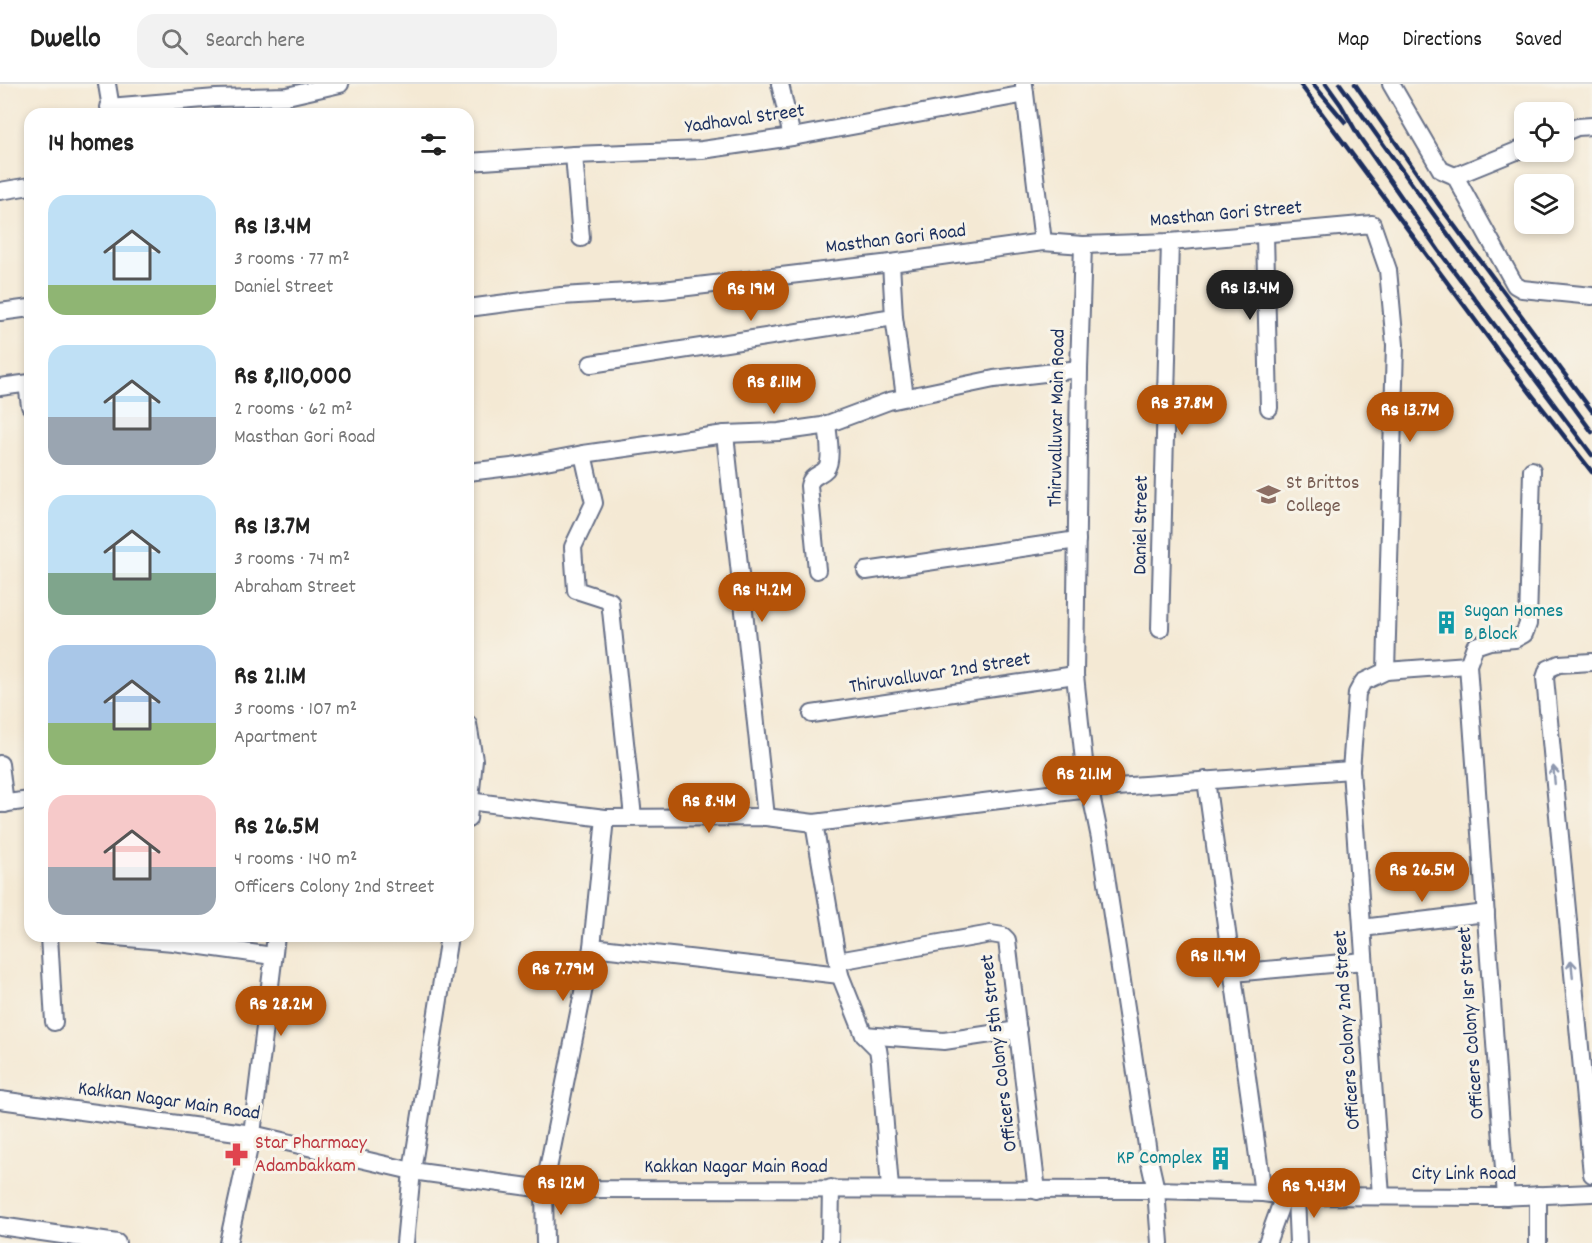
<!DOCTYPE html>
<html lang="en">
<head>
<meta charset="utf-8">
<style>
  :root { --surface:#fff; --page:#f2f2f2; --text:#222; --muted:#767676; --line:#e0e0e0; --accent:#b45309 }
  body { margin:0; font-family:Dekko,sans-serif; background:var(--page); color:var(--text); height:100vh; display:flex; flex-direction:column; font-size:22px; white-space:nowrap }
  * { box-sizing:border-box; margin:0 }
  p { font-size:20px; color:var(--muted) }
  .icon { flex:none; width:33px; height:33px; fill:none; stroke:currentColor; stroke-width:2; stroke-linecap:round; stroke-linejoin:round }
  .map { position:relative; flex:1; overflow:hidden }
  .panel { position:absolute; left:24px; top:24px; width:450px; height:834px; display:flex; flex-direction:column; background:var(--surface); border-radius:18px; box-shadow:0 3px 9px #0003 }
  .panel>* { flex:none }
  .tools { position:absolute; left:1514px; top:18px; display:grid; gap:12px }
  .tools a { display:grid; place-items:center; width:60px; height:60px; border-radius:12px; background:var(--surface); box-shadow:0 3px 9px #0003; font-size:30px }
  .price { position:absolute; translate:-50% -51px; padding:0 14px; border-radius:21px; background:var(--accent); color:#fff; font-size:20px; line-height:39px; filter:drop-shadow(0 2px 3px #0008) }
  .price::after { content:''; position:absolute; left:50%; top:36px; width:18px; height:14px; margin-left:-9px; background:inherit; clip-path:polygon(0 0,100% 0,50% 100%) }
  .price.active { background:#222; color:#fff }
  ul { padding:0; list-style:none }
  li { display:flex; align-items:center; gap:18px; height:150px; padding:0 24px }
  li span { display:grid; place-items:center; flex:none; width:168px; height:120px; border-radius:18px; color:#555 }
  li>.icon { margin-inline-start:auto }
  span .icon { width:72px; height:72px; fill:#fffc; stroke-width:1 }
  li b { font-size:26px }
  h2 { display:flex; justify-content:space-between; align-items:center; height:72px; padding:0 24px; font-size:26px }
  header { display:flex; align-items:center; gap:36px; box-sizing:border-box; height:84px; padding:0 30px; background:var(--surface); border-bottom:2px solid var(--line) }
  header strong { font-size:28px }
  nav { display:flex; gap:33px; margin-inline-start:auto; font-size:21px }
  .search { width:420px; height:54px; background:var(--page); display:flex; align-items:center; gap:15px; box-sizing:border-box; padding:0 21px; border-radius:18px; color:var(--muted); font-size:22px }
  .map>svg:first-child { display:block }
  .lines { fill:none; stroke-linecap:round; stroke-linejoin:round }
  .minor-casing { stroke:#677087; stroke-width:20 }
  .minor { stroke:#fff; stroke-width:16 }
  .rail { stroke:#1b2f5e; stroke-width:4.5 }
  .oneway { stroke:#8d97ae }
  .labels { text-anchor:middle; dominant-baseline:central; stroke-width:6; stroke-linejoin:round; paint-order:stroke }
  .street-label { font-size:20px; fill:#1b2f5e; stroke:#f7f3e8 }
  .education-label { font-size:20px; fill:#785e54; stroke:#f7f3e8; text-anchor:start }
  .culture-label { font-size:20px; fill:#0d838f; stroke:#f7f3e8; text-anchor:start }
  .health-label { font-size:20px; fill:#be3a42; stroke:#f7f3e8; text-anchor:start }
</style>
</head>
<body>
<header>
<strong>Dwello</strong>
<div class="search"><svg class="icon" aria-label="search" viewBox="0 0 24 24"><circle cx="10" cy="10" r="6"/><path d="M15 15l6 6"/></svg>Search here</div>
<nav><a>Map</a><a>Directions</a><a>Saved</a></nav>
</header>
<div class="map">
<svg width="1592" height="1159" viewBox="0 0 1592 1159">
  <rect width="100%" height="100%" fill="#f7f3e8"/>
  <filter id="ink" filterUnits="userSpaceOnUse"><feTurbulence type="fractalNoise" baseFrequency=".0167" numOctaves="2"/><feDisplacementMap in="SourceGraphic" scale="12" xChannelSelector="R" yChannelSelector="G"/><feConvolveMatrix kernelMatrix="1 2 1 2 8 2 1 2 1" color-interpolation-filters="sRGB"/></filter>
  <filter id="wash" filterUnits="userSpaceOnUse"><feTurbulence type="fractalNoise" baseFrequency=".008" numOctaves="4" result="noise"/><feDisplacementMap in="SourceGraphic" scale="24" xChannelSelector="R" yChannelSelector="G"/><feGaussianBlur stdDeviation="1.35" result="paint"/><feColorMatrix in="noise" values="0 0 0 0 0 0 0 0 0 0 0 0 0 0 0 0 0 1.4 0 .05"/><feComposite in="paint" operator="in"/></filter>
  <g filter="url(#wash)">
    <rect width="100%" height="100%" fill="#f4e9d4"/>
  </g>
  <g filter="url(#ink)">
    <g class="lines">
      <defs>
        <g id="minor">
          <path d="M107,0L112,30"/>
          <path d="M780,0L792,53"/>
          <path d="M1391,0L1441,86L1455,92L1515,201L1522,205L1592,212"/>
          <path d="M1024,1L1043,158"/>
          <path d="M109,23L216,14L287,12L340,0"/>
          <path d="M1563,49L1577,43L1592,42"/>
          <path d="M574,71L581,154"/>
          <path d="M468,78L574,71L702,66L792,53L1025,10"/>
          <path d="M1455,92L1524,64"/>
          <path d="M0,107L30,102"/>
          <path d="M1265,150L1269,324"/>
          <path d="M1083,161L1079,285L1075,591L1084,677L1101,759L1149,1075L1156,1106L1160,1159"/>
          <path d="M468,224L561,212L663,206L891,179L1043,158L1083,161L1170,158L1372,140L1388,186L1395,261L1386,587"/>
          <path d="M0,228L30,224"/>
          <path d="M894,233L905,313"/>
          <path d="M591,280L894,233L891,179"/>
          <path d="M27,300L30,322"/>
          <path d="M0,303L30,299"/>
          <path d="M725,350L766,733"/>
          <path d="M583,370L594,419L573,463L576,506L610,517L633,733"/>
          <path d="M468,388L519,382L583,370L725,350L779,348L822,342L889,317L994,295L1079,285"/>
          <path d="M817,486L809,402C811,391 820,392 826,385C833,376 828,351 827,340"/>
          <path d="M866,487L1077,456"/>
          <path d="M1160,545L1170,158"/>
          <path d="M1592,578L1559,580L1548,585L1545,594L1592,1090"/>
          <path d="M812,630L1075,591"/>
          <path d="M468,640L474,676L468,735"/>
          <path d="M0,680L5,720"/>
          <path d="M1206,696L1263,1109"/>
          <path d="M468,717L605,734L766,733L814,739L1089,705L1351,686"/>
          <path d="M0,720L30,716"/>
          <path d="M814,739L840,891L864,951L878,965L880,978L890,1104"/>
          <path d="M1362,844L1486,829"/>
          <path d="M49,852L54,938"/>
          <path d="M105,852L173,858L273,872"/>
          <path d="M592,863L840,891"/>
          <path d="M838,877L991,850L1003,852L1007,856L1037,1107"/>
          <path d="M1233,889L1364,877"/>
          <path d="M864,951L944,957L1018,946"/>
          <path d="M0,1016L252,1050L412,1087L544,1105L1156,1106L1263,1109L1284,1112L1499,1113L1592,1109"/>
          <path d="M1296,1112L1298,1159"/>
          <path d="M1381,1112L1351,686L1357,609L1363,598L1386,587L1468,581"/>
          <path d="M1506,1113L1468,581L1475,562L1490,557L1515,555L1524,550L1528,540L1532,386"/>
          <path d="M0,1142L117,1159"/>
          <path d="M228,1159L252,1050L276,852"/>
          <path d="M405,1159L412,1087L449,852"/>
          <path d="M545,1159L544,1105L592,863L605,734"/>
          <path d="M830,1159L831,1104"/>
          <path d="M1267,1159L1284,1112"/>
          <path d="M1538,1159V1111"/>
        </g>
      </defs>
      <use href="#minor" class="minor-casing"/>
      <use href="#minor" class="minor"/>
      <g class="rail">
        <path d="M1300,0L1501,271L1592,388"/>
        <path d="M1313,0L1345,38"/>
        <path d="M1326,0L1341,21L1358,51L1439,167L1592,371"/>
        <path d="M1340,0L1478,192L1592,348"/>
        <path d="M1355,0L1439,121L1592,327"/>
      </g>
    </g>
    <defs><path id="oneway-shaft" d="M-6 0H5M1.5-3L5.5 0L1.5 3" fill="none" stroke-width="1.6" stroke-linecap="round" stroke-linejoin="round" transform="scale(1.5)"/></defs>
    <g class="oneway">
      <use href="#oneway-shaft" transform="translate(1554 691) rotate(-95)"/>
      <use href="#oneway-shaft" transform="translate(1572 885) rotate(-95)"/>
    </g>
  </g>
  <defs>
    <symbol id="university-bare" viewBox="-9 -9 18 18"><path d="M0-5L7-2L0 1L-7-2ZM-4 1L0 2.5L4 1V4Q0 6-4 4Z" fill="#8d6e63" stroke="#f7f3e8" stroke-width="2.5" paint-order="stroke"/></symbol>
    <symbol id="building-bare" viewBox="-9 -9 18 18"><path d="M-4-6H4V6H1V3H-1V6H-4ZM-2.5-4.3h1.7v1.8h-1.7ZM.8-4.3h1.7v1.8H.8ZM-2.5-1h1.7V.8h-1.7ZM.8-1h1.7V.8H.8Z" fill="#0f9aa8" stroke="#f7f3e8" stroke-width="2.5" paint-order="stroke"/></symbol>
    <symbol id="pharmacy-bare" viewBox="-9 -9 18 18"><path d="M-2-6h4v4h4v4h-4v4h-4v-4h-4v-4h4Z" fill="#e0444e" stroke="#f7f3e8" stroke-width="2.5" paint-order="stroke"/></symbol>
  </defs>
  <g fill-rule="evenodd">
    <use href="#university-bare" x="1252" y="394" width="33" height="33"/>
    <use href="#building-bare" x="1430" y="522" width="33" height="33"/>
    <use href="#pharmacy-bare" x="220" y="1054" width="33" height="33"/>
    <use href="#building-bare" x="1204" y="1058" width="33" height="33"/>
  </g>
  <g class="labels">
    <g class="street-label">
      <text transform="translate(745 36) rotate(-8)">Yadhaval Street</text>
      <text transform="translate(1226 131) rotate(-5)">Masthan Gori Street</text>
      <text transform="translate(896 156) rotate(-7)">Masthan Gori Road</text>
      <text transform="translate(1058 334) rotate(-89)">Thiruvalluvar Main Road</text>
      <text transform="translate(1142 441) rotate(-89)">Daniel Street</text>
      <text transform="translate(940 590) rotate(-9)">Thiruvalluvar 2nd Street</text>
      <text transform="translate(1472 939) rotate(-94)">Officers Colony 1sr Street</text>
      <text transform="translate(1348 946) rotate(-94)">Officers Colony 2nd Street</text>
      <text transform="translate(1000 969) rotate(-97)">Officers Colony 5th Street</text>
      <text transform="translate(169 1018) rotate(8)">Kakkan Nagar Main Road</text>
      <text x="736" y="1084">Kakkan Nagar Main Road</text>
      <text x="1464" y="1091">City Link Road</text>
    </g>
    <g class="education-label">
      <text x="1286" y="400">St Brittos<tspan x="1286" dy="23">College</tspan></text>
    </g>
    <g class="culture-label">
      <text x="1464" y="528">Sugan Homes<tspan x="1464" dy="23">B Block</tspan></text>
      <text x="1202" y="1075" text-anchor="end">KP Complex</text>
    </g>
    <g class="health-label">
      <text x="255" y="1060">Star Pharmacy<tspan x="255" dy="23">Adambakkam</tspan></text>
    </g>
  </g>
</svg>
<div class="tools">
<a><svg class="icon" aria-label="locate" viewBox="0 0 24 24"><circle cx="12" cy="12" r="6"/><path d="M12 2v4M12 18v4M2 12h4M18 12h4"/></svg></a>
<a><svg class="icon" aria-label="layers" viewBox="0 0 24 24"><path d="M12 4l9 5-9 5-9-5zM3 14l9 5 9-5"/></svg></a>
</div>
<b class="price active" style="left:1250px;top:237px">Rs 13.4M</b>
<b class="price" style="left:751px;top:238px">Rs 19M</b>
<b class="price" style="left:774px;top:331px">Rs 8.11M</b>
<b class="price" style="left:1182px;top:352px">Rs 37.8M</b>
<b class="price" style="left:1410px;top:359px">Rs 13.7M</b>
<b class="price" style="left:762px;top:539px">Rs 14.2M</b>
<b class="price" style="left:1084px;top:723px">Rs 21.1M</b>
<b class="price" style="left:709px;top:750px">Rs 8.4M</b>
<b class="price" style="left:1422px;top:819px">Rs 26.5M</b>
<b class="price" style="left:1218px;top:905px">Rs 11.9M</b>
<b class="price" style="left:563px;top:918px">Rs 7.79M</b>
<b class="price" style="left:281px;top:953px">Rs 28.2M</b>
<b class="price" style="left:561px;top:1132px">Rs 12M</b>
<b class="price" style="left:1314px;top:1135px">Rs 9.43M</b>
<section class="panel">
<h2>14 homes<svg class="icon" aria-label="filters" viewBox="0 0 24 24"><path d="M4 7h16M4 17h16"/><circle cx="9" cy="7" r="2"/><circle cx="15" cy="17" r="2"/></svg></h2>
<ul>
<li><span style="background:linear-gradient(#bfe0f5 75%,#8fb573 0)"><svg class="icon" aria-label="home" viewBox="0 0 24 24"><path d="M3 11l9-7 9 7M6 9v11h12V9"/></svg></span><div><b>Rs 13.4M</b><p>3 rooms · 77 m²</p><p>Daniel Street</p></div></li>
<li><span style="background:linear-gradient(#bfe0f5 60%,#9aa5b1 0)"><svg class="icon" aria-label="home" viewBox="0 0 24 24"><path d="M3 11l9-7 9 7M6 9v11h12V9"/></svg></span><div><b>Rs 8,110,000</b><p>2 rooms · 62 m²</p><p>Masthan Gori Road</p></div></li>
<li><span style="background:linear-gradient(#bfe0f5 65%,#7fa58c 0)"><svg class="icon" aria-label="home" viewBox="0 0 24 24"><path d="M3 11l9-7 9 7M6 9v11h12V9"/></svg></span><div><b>Rs 13.7M</b><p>3 rooms · 74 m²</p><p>Abraham Street</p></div></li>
<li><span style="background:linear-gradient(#a9c7e8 65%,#8fb573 0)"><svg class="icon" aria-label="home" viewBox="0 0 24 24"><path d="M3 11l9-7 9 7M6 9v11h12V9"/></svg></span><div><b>Rs 21.1M</b><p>3 rooms · 107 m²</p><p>Apartment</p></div></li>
<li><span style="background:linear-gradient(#f6c9c9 60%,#9aa5b1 0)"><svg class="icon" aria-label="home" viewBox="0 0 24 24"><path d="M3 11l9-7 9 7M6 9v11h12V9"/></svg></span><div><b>Rs 26.5M</b><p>4 rooms · 140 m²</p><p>Officers Colony 2nd Street</p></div></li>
</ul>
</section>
</div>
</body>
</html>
